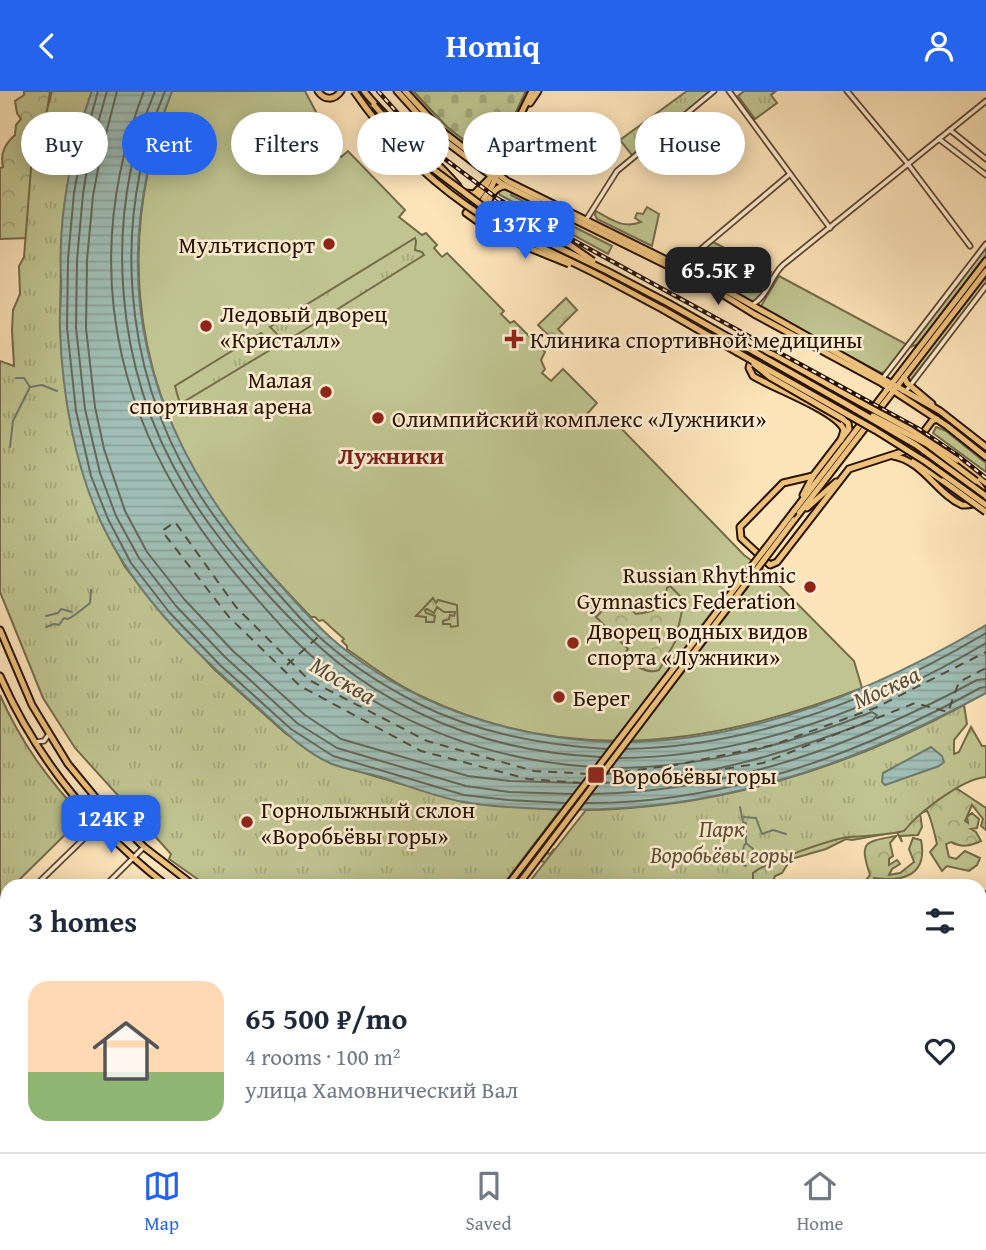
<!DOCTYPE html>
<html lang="en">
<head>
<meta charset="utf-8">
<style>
  :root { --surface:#fff; --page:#f6f6f7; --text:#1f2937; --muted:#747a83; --line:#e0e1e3; --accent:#2563eb }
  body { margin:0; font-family:"Gentium Book Plus",serif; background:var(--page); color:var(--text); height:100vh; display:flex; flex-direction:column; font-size:26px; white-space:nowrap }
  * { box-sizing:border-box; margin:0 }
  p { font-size:23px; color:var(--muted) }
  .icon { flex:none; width:38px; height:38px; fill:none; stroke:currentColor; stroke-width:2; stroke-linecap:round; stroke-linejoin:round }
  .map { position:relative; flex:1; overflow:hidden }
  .drawer { position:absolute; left:0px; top:788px; width:987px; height:275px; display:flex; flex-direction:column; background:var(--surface); border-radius:21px 21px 0 0; box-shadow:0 4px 18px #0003 }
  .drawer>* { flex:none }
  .guide { position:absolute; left:21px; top:21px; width:945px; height:63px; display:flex; gap:14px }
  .price { position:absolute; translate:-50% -60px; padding:0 16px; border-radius:14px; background:var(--accent); color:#fff; font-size:23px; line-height:46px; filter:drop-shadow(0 2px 4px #0008) }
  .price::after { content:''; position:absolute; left:50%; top:42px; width:21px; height:16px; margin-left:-10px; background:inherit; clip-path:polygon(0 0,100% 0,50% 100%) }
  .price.active { background:#222; color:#fff }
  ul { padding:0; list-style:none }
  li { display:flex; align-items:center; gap:21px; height:175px; padding:0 28px }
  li+li { border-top:2px solid var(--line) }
  li span { display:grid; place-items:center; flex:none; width:196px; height:140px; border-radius:21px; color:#555 }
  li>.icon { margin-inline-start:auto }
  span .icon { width:84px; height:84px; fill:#fffc; stroke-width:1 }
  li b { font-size:30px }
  h2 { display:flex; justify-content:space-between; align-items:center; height:84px; padding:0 28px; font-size:30px }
  .pill { padding:0 24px; border-radius:32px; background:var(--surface); box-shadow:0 4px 18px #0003; font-size:24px; line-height:63px }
  .pill.active { background:var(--accent); color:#fff }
  header { display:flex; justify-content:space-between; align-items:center; height:91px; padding:0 28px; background:var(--accent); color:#fff; font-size:32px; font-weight:700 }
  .tabs { display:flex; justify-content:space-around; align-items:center; height:98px; border-top:2px solid var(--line); background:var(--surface); font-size:19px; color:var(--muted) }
  .tabs a { display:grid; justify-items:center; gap:4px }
  .tabs .active { color:var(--accent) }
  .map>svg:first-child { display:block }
  .grass { fill:#bfc490; stroke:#746b48; stroke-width:2 }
  .forest { fill:url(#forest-crowns); stroke:#746b48; stroke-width:2 }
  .cemetery { fill:url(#cemetery-stones); stroke:#746b48; stroke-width:2 }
  .park { fill:url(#park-tufts); stroke:#746b48; stroke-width:2 }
  .water { fill:url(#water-rules); stroke:#70796d; stroke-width:2 }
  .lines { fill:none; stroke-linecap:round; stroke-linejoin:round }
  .shore { stroke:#64685a; stroke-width:2 }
  .stream { stroke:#70796d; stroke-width:2 }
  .ferry { stroke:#534e3f; stroke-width:2; stroke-dasharray:9 7; stroke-linecap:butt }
  .minor-casing { stroke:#5e462e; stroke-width:7 }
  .major-casing { stroke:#291200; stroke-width:9 }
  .minor { stroke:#feedd2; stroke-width:3.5 }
  .major { stroke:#eec27c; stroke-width:5 }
  .rail-casing { stroke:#291200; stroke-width:4.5 }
  .rail { stroke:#feedd2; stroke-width:2; stroke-dasharray:5; stroke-linecap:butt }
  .major-bridge-casing { stroke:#291200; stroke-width:9; stroke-linecap:butt }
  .major-bridge { stroke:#eec27c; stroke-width:5 }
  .poi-dot { fill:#8f2418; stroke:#feedd2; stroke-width:2.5 }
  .labels { text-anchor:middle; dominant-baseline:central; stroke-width:5; stroke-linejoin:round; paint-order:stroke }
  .poi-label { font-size:23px; fill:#291200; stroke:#feedd2; text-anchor:start }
  .park-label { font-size:23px; font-style:italic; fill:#5e5032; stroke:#feedd2 }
  .neighbourhood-label { font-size:24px; font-weight:bold; fill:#7a1f14; stroke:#feedd2 }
  .water-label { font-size:24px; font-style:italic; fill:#534e3f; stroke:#feedd2 }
</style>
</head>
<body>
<header><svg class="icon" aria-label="back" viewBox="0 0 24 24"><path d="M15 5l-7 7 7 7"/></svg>Homiq<svg class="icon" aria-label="person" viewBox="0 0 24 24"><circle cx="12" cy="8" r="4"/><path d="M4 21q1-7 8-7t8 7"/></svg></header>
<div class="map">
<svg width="986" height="1061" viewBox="0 0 986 1061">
  <defs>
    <pattern id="forest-crowns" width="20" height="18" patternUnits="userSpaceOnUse" patternTransform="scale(1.75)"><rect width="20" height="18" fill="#bfc490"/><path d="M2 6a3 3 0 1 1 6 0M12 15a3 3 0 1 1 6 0" fill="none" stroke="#a4a77a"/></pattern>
    <pattern id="cemetery-stones" width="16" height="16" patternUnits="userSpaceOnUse" patternTransform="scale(1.75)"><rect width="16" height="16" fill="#bfc490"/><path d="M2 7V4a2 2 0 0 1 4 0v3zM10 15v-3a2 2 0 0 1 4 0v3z" fill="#a4a77a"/></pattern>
    <pattern id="park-tufts" width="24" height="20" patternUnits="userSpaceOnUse" patternTransform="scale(1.75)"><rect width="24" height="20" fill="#bfc490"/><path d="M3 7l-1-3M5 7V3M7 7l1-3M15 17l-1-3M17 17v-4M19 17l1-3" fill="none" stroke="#a4a77a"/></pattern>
    <pattern id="water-rules" width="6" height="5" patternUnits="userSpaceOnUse" patternTransform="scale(1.75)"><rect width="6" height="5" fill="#a0beb5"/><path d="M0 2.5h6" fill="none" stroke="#8aa29a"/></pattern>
  </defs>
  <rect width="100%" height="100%" fill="#fde4b9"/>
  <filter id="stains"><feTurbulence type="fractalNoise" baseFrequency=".00286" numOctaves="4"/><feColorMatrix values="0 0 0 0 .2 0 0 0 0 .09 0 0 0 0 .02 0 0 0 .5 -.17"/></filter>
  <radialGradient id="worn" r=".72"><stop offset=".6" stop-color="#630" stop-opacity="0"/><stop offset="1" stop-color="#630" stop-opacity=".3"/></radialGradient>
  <g class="grass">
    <path d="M172,0H305L326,40L322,45L341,66L348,60L405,119L399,126L422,144L426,142L437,154L434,157L442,166L447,162L504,220L501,223L510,232L514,230L545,261L541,269L545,278L542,282L551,290L563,278L597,312L586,324L594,332L596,330L605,334L613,330L617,333L744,464L764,479L854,570L862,597C716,654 570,676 423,606C395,593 371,575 347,558V555L342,550L344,548L323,529L319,530L315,526H311C275,488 235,447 207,401C128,274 119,137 172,0Z"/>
    <path d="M503,98L512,101L511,104L612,155L608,163L500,104L498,101Z"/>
    <path d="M647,116L659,123L652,155L597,128L595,124L596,120C612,129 623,138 641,131L635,127L637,122L643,123Z"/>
    <path d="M713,151L771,181L761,205L753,212L731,200L693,172L695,165Z"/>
    <path d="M986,156V164L919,253L910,256Z"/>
    <path d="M986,184V193L909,291L907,287Z"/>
    <path d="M779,185L904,252L906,254L887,280L881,282L763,219L761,215Z"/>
    <path d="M936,336L946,340L986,372V381L933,342Z"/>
  </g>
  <g class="forest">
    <path d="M24,0H50L30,147L0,148V77L3,76C0,62 5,53 15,44L16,34L21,28L17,22L15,10L24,4Z"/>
    <path d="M566,207L577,219L558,238L568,249L561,257L538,234Z"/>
    <path d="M670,495L686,511L682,520L675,551L659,579C646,584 633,573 623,564L628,558L596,526L616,506L636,523C653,521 665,518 667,497Z"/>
    <path d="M433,507L436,512L438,509L457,514L458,535L451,536L450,533H443V530L449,528L450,524L454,525L455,521H444L437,516L434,522L427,518L425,519L426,522L435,525L434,531H426V526L416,525Z"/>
    <path d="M950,693L986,717V739L981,735L983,728L972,714L965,730L968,732L967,726L972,722L979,728L977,737L971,738L976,741L981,750C970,755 962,757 951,751L946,753L949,766L956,768L965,760L980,767L977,774L969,780L947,775L942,780L930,761L937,753C935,745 931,726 927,720L920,722L922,736L918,744L900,745L902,751L897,741L852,749L846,748L826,758L791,768L782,782L775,785L772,794H614L541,770L537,766L541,757L548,759L547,762L550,763L554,758L557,760Z"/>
    <path d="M896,745L890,752L893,765L889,768V774L897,769L900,773L892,778L889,784L900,782L914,771L909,758L913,747L921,749C928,784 904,791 874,787L871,794H862L870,784C859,750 864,751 896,745Z"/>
    <path d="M181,1055H288L283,1061H187Z"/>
  </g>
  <path class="cemetery" d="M413,0H526L514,25L508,23L497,46L503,51L491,70L447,36Z"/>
  <g class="park">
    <path d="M52,0H92L79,39L67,101L61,168L60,238L69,321L85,387L101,431L125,476L164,525L215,579L285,642L330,672L463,711L560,719L503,794H206L169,768L171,763L75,657L43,607L0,501V270L14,275L12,239L13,219L20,203L19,175L24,166L32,65L38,53Z"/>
    <path d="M408,0H413L447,36L493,72L504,50L496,46L508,22L515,25L526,0H529L492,75L441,35Z"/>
    <path d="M687,0H712L632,64L620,49Z"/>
    <path d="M744,0H776L771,4L777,12L755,28L738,5Z"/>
    <path d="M415,147L416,150L415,159L422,161L424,164L285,251L270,236Z"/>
    <path d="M261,242L275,256L180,313L175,295Z"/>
    <path d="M0,604C21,652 48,688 83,726L14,794H7V802L0,808Z"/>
    <path d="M964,614L967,633L954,649V663L959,661L971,636L982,655H986V686C962,688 919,721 904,740C886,744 868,745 849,746C831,748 766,771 753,782V793L747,794H527L586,719C719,717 849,676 964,614Z"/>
    <path d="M0,934L7,941V1017L0,1024Z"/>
    <path d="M334,1055H654L648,1061H330Z"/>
  </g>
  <g class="water">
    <path d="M92,0H172C101,184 143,342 274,487C295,510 314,533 338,553C408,611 501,644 593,650C732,659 869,603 986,534V602C848,677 706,725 545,718C518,717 491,716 464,711C435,706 408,695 381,686C364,681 348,679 332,673C304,661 283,639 262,620C200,566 136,507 101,431C74,372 62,302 60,238C59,221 62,203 61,187C58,126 71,57 92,0Z"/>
    <path d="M931,656L942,665L944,671L939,675L885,694L882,691L883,682Z"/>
  </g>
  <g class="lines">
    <g class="shore">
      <path d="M98,0L82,58L74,102L68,168L67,237L76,320L91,385L108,428L131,472L169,521L220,574L291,638L333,665L464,704L508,709L565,712"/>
      <path d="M107,0L90,60L83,103L77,169L76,237L85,318L100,382L116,425L139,467L176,515L226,567L297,632L337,657L466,695L509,701L572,703"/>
      <path d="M117,0L101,62L93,105L87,169L86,237L95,316L104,358L125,420L147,461L184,508L233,560L305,624L341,648L468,685L510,690L580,692"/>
      <path d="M144,0C73,186 121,355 250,500C272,525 294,551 320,572C396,635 494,670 593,676"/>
      <path d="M155,0C102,128 114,277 185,396C208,436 238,471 269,505C314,554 355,592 417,621C474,649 537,663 600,666"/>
      <path d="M165,0C112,127 122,274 193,393C215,430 244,465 273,497C287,512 299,527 313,540C343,569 380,593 417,612C476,642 542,654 607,658"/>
      <path d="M626,658C754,656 878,606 986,542"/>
      <path d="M620,667C749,666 876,617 986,552"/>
      <path d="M600,692C696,690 784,663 873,629L877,624L872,621C788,654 703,677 612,677"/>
      <path d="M592,703C729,701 858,653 977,589L986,588"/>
      <path d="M586,712C725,713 860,663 980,597L986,596"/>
    </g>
    <g class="stream">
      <path d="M16,287H24L30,296L42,294L57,300"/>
      <path d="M10,356L13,330L30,296"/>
      <path d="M46,525L58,522L61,518L72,521"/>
      <path d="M46,536L54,533L59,534L64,527L68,528C73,526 85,516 90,512L91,499"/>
      <path d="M740,716L743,731L746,732V752L753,758L752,763L756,769"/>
      <path d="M743,726L756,727L762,743L773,739L786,743"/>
      <path d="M745,753C741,759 744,769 743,774L746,775"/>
    </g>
    <g class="ferry">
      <path d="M287,574L318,546"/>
      <path d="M606,683L675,674L773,654L875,617L986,561"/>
      <path d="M582,692L528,688L421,660L300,595L229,526L162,440L175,431L236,516L309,589L427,650L534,680L590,683"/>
      <path d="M598,692L677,685L763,672L915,612L948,621L959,591L986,577"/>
    </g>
    <defs>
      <g id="minor">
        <path d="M729,0L830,137"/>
        <path d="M847,0L908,73L970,155"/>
        <path d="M950,39L986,68"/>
        <path d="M939,48L986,84"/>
        <path d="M586,129L617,80L714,0"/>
        <path d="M723,195L690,174L688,169L790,83"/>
        <path d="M752,214C768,205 770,186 783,174L986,10"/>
        <path d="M883,287L986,153"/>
        <path d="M903,300H906L986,195"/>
        <path d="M35,651L44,650L49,643"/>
        <path d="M36,794L103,729L115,728"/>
        <path d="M106,794L144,756"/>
        <path d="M0,829L7,822"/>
        <path d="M0,898L7,891"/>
        <path d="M980,964L986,958"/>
        <path d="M980,1011L986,1005"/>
        <path d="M882,1061L888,1055"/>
        <path d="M930,1061L936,1055"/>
      </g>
      <g id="major">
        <path d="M318,0C324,9 334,10 341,0"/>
        <path d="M364,0C390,34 431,62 458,95"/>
        <path d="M397,0L436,43L502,93L709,195L754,223L880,291L947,335L986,366"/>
        <path d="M405,0L442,40L507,90L711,191L940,320L986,356"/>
        <path d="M530,12L538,0"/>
        <path d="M466,102L474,103L490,87"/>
        <path d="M485,106L486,115L495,121L570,154"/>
        <path d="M488,116C488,107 495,96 504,95"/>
        <path d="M473,124L492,95L512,49"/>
        <path d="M480,132L466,122L486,95L532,0"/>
        <path d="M664,219L737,261"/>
        <path d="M904,286L907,292L932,313"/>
        <path d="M841,349L844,339C837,320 772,297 753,285L749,277L752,265L760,260L773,263L861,312"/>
        <path d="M893,365C923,370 936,402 962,414C974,415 981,410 982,398L976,390"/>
        <path d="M957,369L986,392"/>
        <path d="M914,370L943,390"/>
        <path d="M813,385L783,392L740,436L741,447L770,474L777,471L849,378L911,358L932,330L937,328"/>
        <path d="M803,404L813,385L849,338L848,332L843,328"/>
        <path d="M807,417L836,391"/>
        <path d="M794,420L986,170"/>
        <path d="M794,429L986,180"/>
        <path d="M0,539L32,614L68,673L96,707L144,756L193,794"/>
        <path d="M0,585C37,669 94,738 166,794"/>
        <path d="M980,805L986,804"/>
        <path d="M980,822L986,821"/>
        <path d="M0,879L7,886"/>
        <path d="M0,925L7,932"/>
        <path d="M980,980L986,975"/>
        <path d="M980,993L986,987"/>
        <path d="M128,1055L134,1061"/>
        <path d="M175,1055L180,1061"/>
        <path d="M291,1061L296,1055"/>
        <path d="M304,1061L308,1055"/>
        <path d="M312,1061L316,1055"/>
        <path d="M323,1061L328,1055"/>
        <path d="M899,1061L905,1055"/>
        <path d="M912,1061L918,1055"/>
      </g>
    </defs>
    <use href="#minor" class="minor-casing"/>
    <use href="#major" class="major-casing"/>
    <use href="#minor" class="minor"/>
    <use href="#major" class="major"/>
    <defs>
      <path id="rail" d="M378,0L425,53L498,108L919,338L956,363L986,387"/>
    </defs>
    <use href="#rail" class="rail-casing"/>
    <use href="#rail" class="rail"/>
    <defs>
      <g id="major-bridge">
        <path d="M354,0C384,44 422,83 466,114C503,140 543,157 584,177C611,190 637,205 664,219"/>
        <path d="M374,14L403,48L433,78L489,120L526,141L607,180L668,212L846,313L916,354L986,405"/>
        <path d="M480,132L522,154L569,173"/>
        <path d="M570,154L593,170"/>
        <path d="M737,261L875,339L926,371L986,414"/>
        <path d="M754,273L770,286L843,328"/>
        <path d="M861,312L911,339L957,369"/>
        <path d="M873,325L927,353L976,390"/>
        <path d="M943,390L986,421"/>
        <path d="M508,794L794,420"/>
        <path d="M518,794L794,429"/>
      </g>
    </defs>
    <use href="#major-bridge" class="major-bridge-casing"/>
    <use href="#major-bridge" class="major-bridge"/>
  </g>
  <g class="poi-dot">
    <circle cx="329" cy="153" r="7"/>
    <circle cx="206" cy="235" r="7"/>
    <path d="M510.5 237.5h7v7h7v7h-7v7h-7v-7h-7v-7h7z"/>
    <circle cx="326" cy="301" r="7"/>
    <circle cx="378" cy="327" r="7"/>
    <circle cx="810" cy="496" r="7"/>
    <circle cx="573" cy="552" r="7"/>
    <circle cx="559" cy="606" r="7"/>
    <rect x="587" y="675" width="18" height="18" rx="3.5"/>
    <circle cx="247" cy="731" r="7"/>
  </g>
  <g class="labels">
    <g class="poi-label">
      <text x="315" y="153" text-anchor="end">Мультиспорт</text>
      <text x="220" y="222">Ледовый дворец<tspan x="220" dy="26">«Кристалл»</tspan></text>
      <text x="530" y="248">Клиника спортивной медицины</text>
      <text x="312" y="288" text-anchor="end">Малая<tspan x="312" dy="26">спортивная арена</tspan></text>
      <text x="392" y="327">Олимпийский комплекс «Лужники»</text>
      <text x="796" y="483" text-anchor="end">Russian Rhythmic<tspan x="796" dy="26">Gymnastics Federation</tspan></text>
      <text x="587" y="539">Дворец водных видов<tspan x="587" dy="26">спорта «Лужники»</tspan></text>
      <text x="573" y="606">Берег</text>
      <text x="612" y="684">Воробьёвы горы</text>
      <text x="261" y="718">Горнолыжный склон<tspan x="261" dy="26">«Воробьёвы горы»</tspan></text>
    </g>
    <g class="park-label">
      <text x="722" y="737">Парк<tspan x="722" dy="26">Воробьёвы горы</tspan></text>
    </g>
    <g class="neighbourhood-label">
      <text x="391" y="364">Лужники</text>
    </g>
    <g class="water-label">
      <text transform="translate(343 589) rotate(30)">Москва</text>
      <text transform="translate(886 596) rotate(-25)">Москва</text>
    </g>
  </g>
  <rect width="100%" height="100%" filter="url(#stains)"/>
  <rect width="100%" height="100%" fill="url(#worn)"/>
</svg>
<b class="price" style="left:525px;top:170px">137K ₽</b>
<b class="price active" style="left:718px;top:216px">65.5K ₽</b>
<b class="price" style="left:111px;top:764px">124K ₽</b>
<div class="guide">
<a class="pill">Buy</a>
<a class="pill active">Rent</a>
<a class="pill">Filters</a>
<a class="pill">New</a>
<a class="pill">Apartment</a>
<a class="pill">House</a>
</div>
<section class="drawer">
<h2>3 homes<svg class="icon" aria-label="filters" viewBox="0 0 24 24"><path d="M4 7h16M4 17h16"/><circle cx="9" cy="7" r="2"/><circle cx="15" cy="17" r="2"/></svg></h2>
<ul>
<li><span style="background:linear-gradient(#ffd9b3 65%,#8fb573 0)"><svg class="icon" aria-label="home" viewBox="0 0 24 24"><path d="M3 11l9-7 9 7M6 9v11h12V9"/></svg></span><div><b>65 500 ₽/mo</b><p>4 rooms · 100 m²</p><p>улица Хамовнический Вал</p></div><svg class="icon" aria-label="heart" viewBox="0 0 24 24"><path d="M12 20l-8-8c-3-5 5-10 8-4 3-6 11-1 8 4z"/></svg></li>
</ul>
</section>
</div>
<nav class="tabs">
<a class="active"><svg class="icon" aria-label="map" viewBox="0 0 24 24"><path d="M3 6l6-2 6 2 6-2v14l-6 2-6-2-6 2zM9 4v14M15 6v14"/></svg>Map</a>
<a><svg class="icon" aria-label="saved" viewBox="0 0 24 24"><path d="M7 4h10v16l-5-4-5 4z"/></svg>Saved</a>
<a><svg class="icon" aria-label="home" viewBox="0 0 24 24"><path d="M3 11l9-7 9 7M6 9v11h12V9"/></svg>Home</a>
</nav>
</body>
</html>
